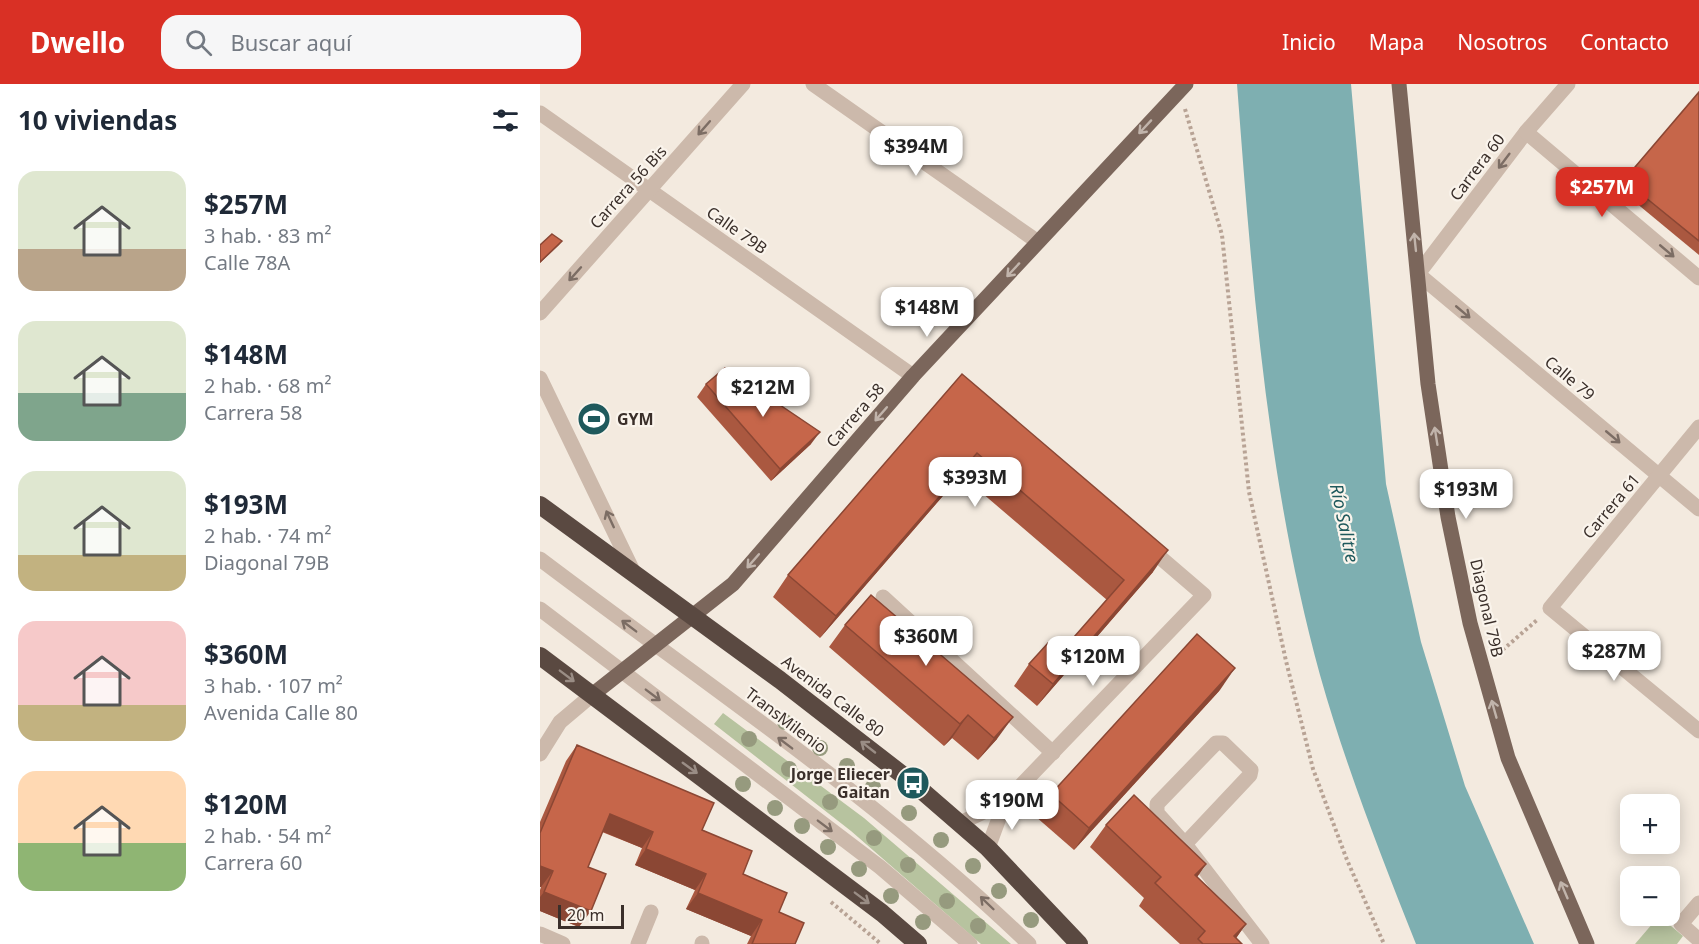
<!DOCTYPE html>
<html lang="es">
<head>
<meta charset="utf-8">
<style>
  :root { --surface:#fff; --page:#f6f6f7; --text:#1f2937; --muted:#747a83; --accent:#d93025 }
  body { margin:0; font-family:"Noto Sans",sans-serif; background:var(--page); color:var(--text); height:100vh; display:flex; flex-direction:column; font-size:22px; white-space:nowrap }
  * { box-sizing:border-box; margin:0 }
  p { font-size:20px; color:var(--muted) }
  .icon { flex:none; width:33px; height:33px; fill:none; stroke:currentColor; stroke-width:2; stroke-linecap:round; stroke-linejoin:round }
  .map { position:relative; flex:1; overflow:hidden }
  .side { display:flex; flex-direction:column; background:var(--surface); width:540px }
  .side>* { flex:none }
  .tools { position:absolute; left:1080px; top:710px; display:grid; gap:12px }
  .tools a { display:grid; place-items:center; width:60px; height:60px; border-radius:12px; background:var(--surface); box-shadow:0 3px 15px #0003; font-size:30px }
  .scale { position:absolute; left:18px; bottom:15px; width:66px; box-sizing:border-box; padding-left:6px; border:3px solid #3a2f2a; border-top:0; font-size:16px; line-height:21px; white-space:nowrap; color:#3a2f2a; -webkit-text-stroke:4px #faf4ec; paint-order:stroke }
  .price { position:absolute; translate:-50% -51px; padding:0 14px; border-radius:12px; background:#fff; color:#222; font-size:20px; line-height:39px; filter:drop-shadow(0 2px 3px #0008) }
  .price::after { content:''; position:absolute; left:50%; top:36px; width:18px; height:14px; margin-left:-9px; background:inherit; clip-path:polygon(0 0,100% 0,50% 100%) }
  .price.current { background:var(--accent); color:#fff }
  ul { padding:0; list-style:none }
  li { display:flex; align-items:center; gap:18px; height:150px; padding:0 18px }
  li span { display:grid; place-items:center; flex:none; width:168px; height:120px; border-radius:18px; color:#555 }
  li>.icon { margin-inline-start:auto }
  span .icon { width:72px; height:72px; fill:#fffc; stroke-width:1 }
  li b { font-size:26px }
  h2 { display:flex; justify-content:space-between; align-items:center; height:72px; padding:0 18px; font-size:26px }
  header { display:flex; align-items:center; gap:36px; box-sizing:border-box; height:84px; padding:0 30px; background:var(--accent); color:#fff }
  header strong { font-size:28px }
  nav { display:flex; gap:33px; margin-inline-start:auto; font-size:21px }
  .search { width:420px; height:54px; background:var(--page); display:flex; align-items:center; gap:15px; box-sizing:border-box; padding:0 21px; border-radius:18px; color:var(--muted); font-size:22px }
  main { display:flex; flex:1; min-height:0 }
  .map>svg:first-child { display:block }
  .green { fill:#b7c39f }
  .water { fill:#7eafb1 }
  .lines { fill:none; stroke-linecap:round; stroke-linejoin:round }
  .path { stroke:#b8a395; stroke-width:4; stroke-dasharray:3 3; stroke-linecap:butt }
  .minor { stroke:#ccb9ab; stroke-width:15 }
  .major { stroke:#7b665b; stroke-width:15 }
  .highway { stroke:#5a4941; stroke-width:18 }
  .tree { fill:#969a7e }
  .wall { fill:#aa5840 }
  .shaded-wall { fill:#8b4734 }
  .building { fill:#c6664a; stroke:#8b4734; stroke-width:1.5 }
  .oneway { stroke:#c1b4ab }
  .oneway2 { stroke:#7c6d64 }
  .oneway3 { stroke:#9a8d85 }
  .labels { text-anchor:middle; dominant-baseline:central; stroke-width:4.5; stroke-linejoin:round; paint-order:stroke }
  .street-label { font-size:16px; fill:#3a2f2a; stroke:#faf4ec }
  .poi-label { font-size:16px; font-weight:bold; fill:#3a2f2a; stroke:#faf4ec; text-anchor:start }
  .water-label { font-size:18px; font-style:italic; fill:#1f595c; stroke:#faf4ec }
</style>
</head>
<body>
<header>
<strong>Dwello</strong>
<div class="search"><svg class="icon" aria-label="search" viewBox="0 0 24 24"><circle cx="10" cy="10" r="6"/><path d="M15 15l6 6"/></svg>Buscar aquí</div>
<nav><a>Inicio</a><a>Mapa</a><a>Nosotros</a><a>Contacto</a></nav>
</header>
<main>
<section class="side">
<h2>10 viviendas<svg class="icon" aria-label="filters" viewBox="0 0 24 24"><path d="M4 7h16M4 17h16"/><circle cx="9" cy="7" r="2"/><circle cx="15" cy="17" r="2"/></svg></h2>
<ul>
<li><span style="background:linear-gradient(#dfe7d0 65%,#b9a48a 0)"><svg class="icon" aria-label="home" viewBox="0 0 24 24"><path d="M3 11l9-7 9 7M6 9v11h12V9"/></svg></span><div><b>$257M</b><p>3 hab. · 83 m²</p><p>Calle 78A</p></div></li>
<li><span style="background:linear-gradient(#dfe7d0 60%,#7fa58c 0)"><svg class="icon" aria-label="home" viewBox="0 0 24 24"><path d="M3 11l9-7 9 7M6 9v11h12V9"/></svg></span><div><b>$148M</b><p>2 hab. · 68 m²</p><p>Carrera 58</p></div></li>
<li><span style="background:linear-gradient(#dfe7d0 70%,#c2b280 0)"><svg class="icon" aria-label="home" viewBox="0 0 24 24"><path d="M3 11l9-7 9 7M6 9v11h12V9"/></svg></span><div><b>$193M</b><p>2 hab. · 74 m²</p><p>Diagonal 79B</p></div></li>
<li><span style="background:linear-gradient(#f6c9c9 70%,#c2b280 0)"><svg class="icon" aria-label="home" viewBox="0 0 24 24"><path d="M3 11l9-7 9 7M6 9v11h12V9"/></svg></span><div><b>$360M</b><p>3 hab. · 107 m²</p><p>Avenida Calle 80</p></div></li>
<li><span style="background:linear-gradient(#ffd9b3 60%,#8fb573 0)"><svg class="icon" aria-label="home" viewBox="0 0 24 24"><path d="M3 11l9-7 9 7M6 9v11h12V9"/></svg></span><div><b>$120M</b><p>2 hab. · 54 m²</p><p>Carrera 60</p></div></li>
</ul>
</section>
<div class="map">
<svg width="1159" height="860" viewBox="0 0 1159 860">
  <rect width="100%" height="100%" fill="#f3eadf"/>
  <g class="green">
    <path d="M183,629L324,734L471,860H441L311,747L174,640Z"/>
    <path d="M1119,832L1143,852L1137,860H1095Z"/>
  </g>
  <path class="water" d="M697,0H811L846,400L881,558L925,702L994,860H876C841,772 806,683 780,591C727,398 712,198 697,0Z"/>
  <g class="lines">
    <g class="path">
      <path d="M645,25L682,151L709,408L746,577L773,685L807,776L844,860"/>
      <path d="M958,570L997,536"/>
      <path d="M291,818L341,860"/>
    </g>
    <g class="minor">
      <path d="M273,0L498,158"/>
      <path d="M1028,0L986,48L878,190L1159,425"/>
      <path d="M0,29L373,292"/>
      <path d="M986,48L1159,194"/>
      <path d="M0,229L203,0"/>
      <path d="M0,294L94,489"/>
      <path d="M1159,343L1010,524L1159,647"/>
      <path d="M0,475C165,600 340,716 489,860"/>
      <path d="M343,513L513,669"/>
      <path d="M0,525L340,783L430,860"/>
      <path d="M0,670L20,638L52,611"/>
      <path d="M420,739L465,718L664,511L608,463"/>
      <path d="M645,760L710,691L711,686L683,659H676L617,720V729L645,760L722,860"/>
      <path d="M448,764L465,718"/>
      <path d="M1159,819L1141,840L1159,856"/>
      <path d="M0,850L23,860"/>
      <path d="M98,860L111,828"/>
      <path d="M162,860V859"/>
    </g>
    <g class="major">
      <path d="M859,0L888,300L908,433L930,539L968,674L1047,860"/>
      <path d="M52,611L193,500L373,292L646,0"/>
    </g>
    <g class="highway">
      <path d="M0,421L240,596L373,699L448,764L539,860"/>
      <path d="M0,572L342,829L378,860"/>
    </g>
  </g>
  <g class="tree">
    <circle cx="245" cy="638" r="8"/>
    <circle cx="209" cy="655" r="8"/>
    <circle cx="280" cy="664" r="8"/>
    <circle cx="307" cy="682" r="8"/>
    <circle cx="249" cy="685" r="8"/>
    <circle cx="203" cy="700" r="8"/>
    <circle cx="333" cy="703" r="8"/>
    <circle cx="290" cy="718" r="8"/>
    <circle cx="235" cy="724" r="8"/>
    <circle cx="369" cy="729" r="8"/>
    <circle cx="262" cy="742" r="8"/>
    <circle cx="334" cy="754" r="8"/>
    <circle cx="401" cy="756" r="8"/>
    <circle cx="288" cy="763" r="8"/>
    <circle cx="368" cy="781" r="8"/>
    <circle cx="433" cy="782" r="8"/>
    <circle cx="319" cy="785" r="8"/>
    <circle cx="459" cy="807" r="8"/>
    <circle cx="351" cy="812" r="8"/>
    <circle cx="407" cy="817" r="8"/>
    <circle cx="491" cy="836" r="8"/>
    <circle cx="383" cy="838" r="8"/>
    <circle cx="438" cy="842" r="8"/>
  </g>
  <g class="wall">
    <path d="M1159,8V171L1078,104L1084,96Z"/>
    <path d="M422,290L613,488L497,622L474,602L489,580L520,569L567,516L421,391L280,554L233,513L248,491Z"/>
    <path d="M166,300L271,360L231,397L157,313Z"/>
    <path d="M331,511L457,655L438,676L412,654L404,662L289,563L305,541Z"/>
    <path d="M680,606L534,766L495,732L511,710Z"/>
    <path d="M37,661L162,746L239,828L255,860H207L211,852L146,825L155,806L95,781L102,764L62,748L48,783L39,843L0,827V806L1,803H0V738L26,677Z"/>
    <path d="M566,741L666,780L657,793L706,840L696,854L702,860H640L599,822L604,814L550,763Z"/>
  </g>
  <g class="shaded-wall">
    <path d="M22,157L19,161L0,179V178Z"/>
    <path d="M280,348L271,360L231,397L240,385Z"/>
    <path d="M437,369L421,391L280,554L296,532Z"/>
    <path d="M628,466L613,488L497,622L513,600Z"/>
    <path d="M695,584L680,606L534,766L549,744Z"/>
    <path d="M428,631L412,654L404,662L420,640Z"/>
    <path d="M473,633L457,655L438,676L454,654Z"/>
    <path d="M70,730L113,748L102,764L59,746Z"/>
    <path d="M106,765L166,790L155,806L95,781Z"/>
    <path d="M666,780L651,802L655,791Z"/>
    <path d="M0,782L13,787L1,803H0Z"/>
    <path d="M4,808L51,827L39,843L0,827V813Z"/>
    <path d="M158,809L222,836L211,852L146,825Z"/>
    <path d="M706,840L692,860L694,852Z"/>
  </g>
  <g class="building">
    <path d="M1159,8V157L1084,96Z"/>
    <path d="M12,150L22,157L0,178V161Z"/>
    <path d="M185,284L280,348L240,385L166,300Z"/>
    <path d="M422,290L628,466L513,600L489,580L508,559L520,569L584,496L437,369L296,532L248,491Z"/>
    <path d="M331,511L473,633L454,654L428,631L420,640L305,541Z"/>
    <path d="M657,550L695,584L549,744L511,710Z"/>
    <path d="M37,661L174,719L162,746L212,767L203,790L247,809L239,828L264,839L255,860H212L222,836L158,809L166,790L106,765L113,748L70,730L48,783L66,790L51,827L4,808L13,787L0,782V749Z"/>
    <path d="M594,711L666,780L655,791L706,840L694,852L702,860H663L658,855L665,847L615,799L621,793L566,741Z"/>
  </g>
  <defs><path id="oneway-shaft" d="M-6 0H5M1.5-3L5.5 0L1.5 3" fill="none" stroke-width="1.6" stroke-linecap="round" stroke-linejoin="round" transform="scale(1.5)"/></defs>
  <g class="oneway">
    <use href="#oneway-shaft" transform="translate(605 43) rotate(133)"/>
    <use href="#oneway-shaft" transform="translate(875 158) rotate(-96)"/>
    <use href="#oneway-shaft" transform="translate(473 186) rotate(133)"/>
    <use href="#oneway-shaft" transform="translate(341 330) rotate(131)"/>
    <use href="#oneway-shaft" transform="translate(896 352) rotate(-99)"/>
    <use href="#oneway-shaft" transform="translate(213 477) rotate(131)"/>
    <use href="#oneway-shaft" transform="translate(954 625) rotate(-106)"/>
    <use href="#oneway-shaft" transform="translate(1024 806) rotate(-113)"/>
  </g>
  <g class="oneway2">
    <use href="#oneway-shaft" transform="translate(164 44) rotate(131)"/>
    <use href="#oneway-shaft" transform="translate(964 77) rotate(127)"/>
    <use href="#oneway-shaft" transform="translate(1127 167) rotate(40)"/>
    <use href="#oneway-shaft" transform="translate(35 190) rotate(132)"/>
    <use href="#oneway-shaft" transform="translate(923 228) rotate(40)"/>
    <use href="#oneway-shaft" transform="translate(1073 353) rotate(40)"/>
    <use href="#oneway-shaft" transform="translate(70 435) rotate(-115)"/>
    <use href="#oneway-shaft" transform="translate(89 542) rotate(-143)"/>
    <use href="#oneway-shaft" transform="translate(113 611) rotate(37)"/>
    <use href="#oneway-shaft" transform="translate(245 659) rotate(-143)"/>
    <use href="#oneway-shaft" transform="translate(285 742) rotate(37)"/>
    <use href="#oneway-shaft" transform="translate(447 819) rotate(-136)"/>
  </g>
  <g class="oneway3">
    <use href="#oneway-shaft" transform="translate(27 592) rotate(37)"/>
    <use href="#oneway-shaft" transform="translate(328 663) rotate(-142)"/>
    <use href="#oneway-shaft" transform="translate(150 684) rotate(36)"/>
    <use href="#oneway-shaft" transform="translate(322 814) rotate(37)"/>
  </g>
  <defs>
    <symbol id="stadium-disc" viewBox="-11 -11 22 22"><circle r="9.5" fill="#1f595c" stroke="#faf4ec"/><path d="M0-5a6.5 5 0 1 0 0 10a6.5 5 0 1 0 0-10ZM-3.5-1.8h7v3.6h-7Z" fill="#fff"/></symbol>
    <symbol id="bus-disc" viewBox="-11 -11 22 22"><circle r="9.5" fill="#1f595c" stroke="#faf4ec"/><path d="M-5-6H5V4H4V6H2V4H-2V6H-4V4H-5ZM-3.5-4V0h7V-4ZM-3.5 1.2v1.5H-2V1.2ZM2 1.2v1.5H3.5V1.2Z" fill="#fff"/></symbol>
  </defs>
  <g fill-rule="evenodd">
    <use href="#stadium-disc" x="35" y="316" width="38" height="38"/>
    <use href="#bus-disc" x="354" y="680" width="38" height="38"/>
  </g>
  <g class="labels">
    <g class="street-label">
      <text transform="translate(937 83) rotate(-53)">Carrera 60</text>
      <text transform="translate(88 103) rotate(-48)">Carrera 56 Bis</text>
      <text transform="translate(197 146) rotate(35)">Calle 79B</text>
      <text transform="translate(1030 294) rotate(40)">Calle 79</text>
      <text transform="translate(315 331) rotate(-49)">Carrera 58</text>
      <text transform="translate(1071 422) rotate(-50)">Carrera 61</text>
      <text transform="translate(947 524) rotate(77)">Diagonal 79B</text>
      <text transform="translate(293 612) rotate(37)">Avenida Calle 80</text>
      <text transform="translate(246 636) rotate(37)">TransMilenio</text>
    </g>
    <g class="poi-label">
      <text x="77" y="335">GYM</text>
      <text x="350" y="690" text-anchor="end">Jorge Eliecer<tspan x="350" dy="18">Gaitan</tspan></text>
    </g>
    <g class="water-label">
      <text transform="translate(805 439) rotate(78)">Río Salitre</text>
    </g>
  </g>
</svg>
<div class="tools">
<a>+</a>
<a>−</a>
</div>
<div class="scale">20 m</div>
<b class="price" style="left:376px;top:93px">$394M</b>
<b class="price current" style="left:1062px;top:134px">$257M</b>
<b class="price" style="left:387px;top:254px">$148M</b>
<b class="price" style="left:223px;top:334px">$212M</b>
<b class="price" style="left:435px;top:424px">$393M</b>
<b class="price" style="left:926px;top:436px">$193M</b>
<b class="price" style="left:386px;top:583px">$360M</b>
<b class="price" style="left:1074px;top:598px">$287M</b>
<b class="price" style="left:553px;top:603px">$120M</b>
<b class="price" style="left:472px;top:747px">$190M</b>
</div>
</main>
</body>
</html>
